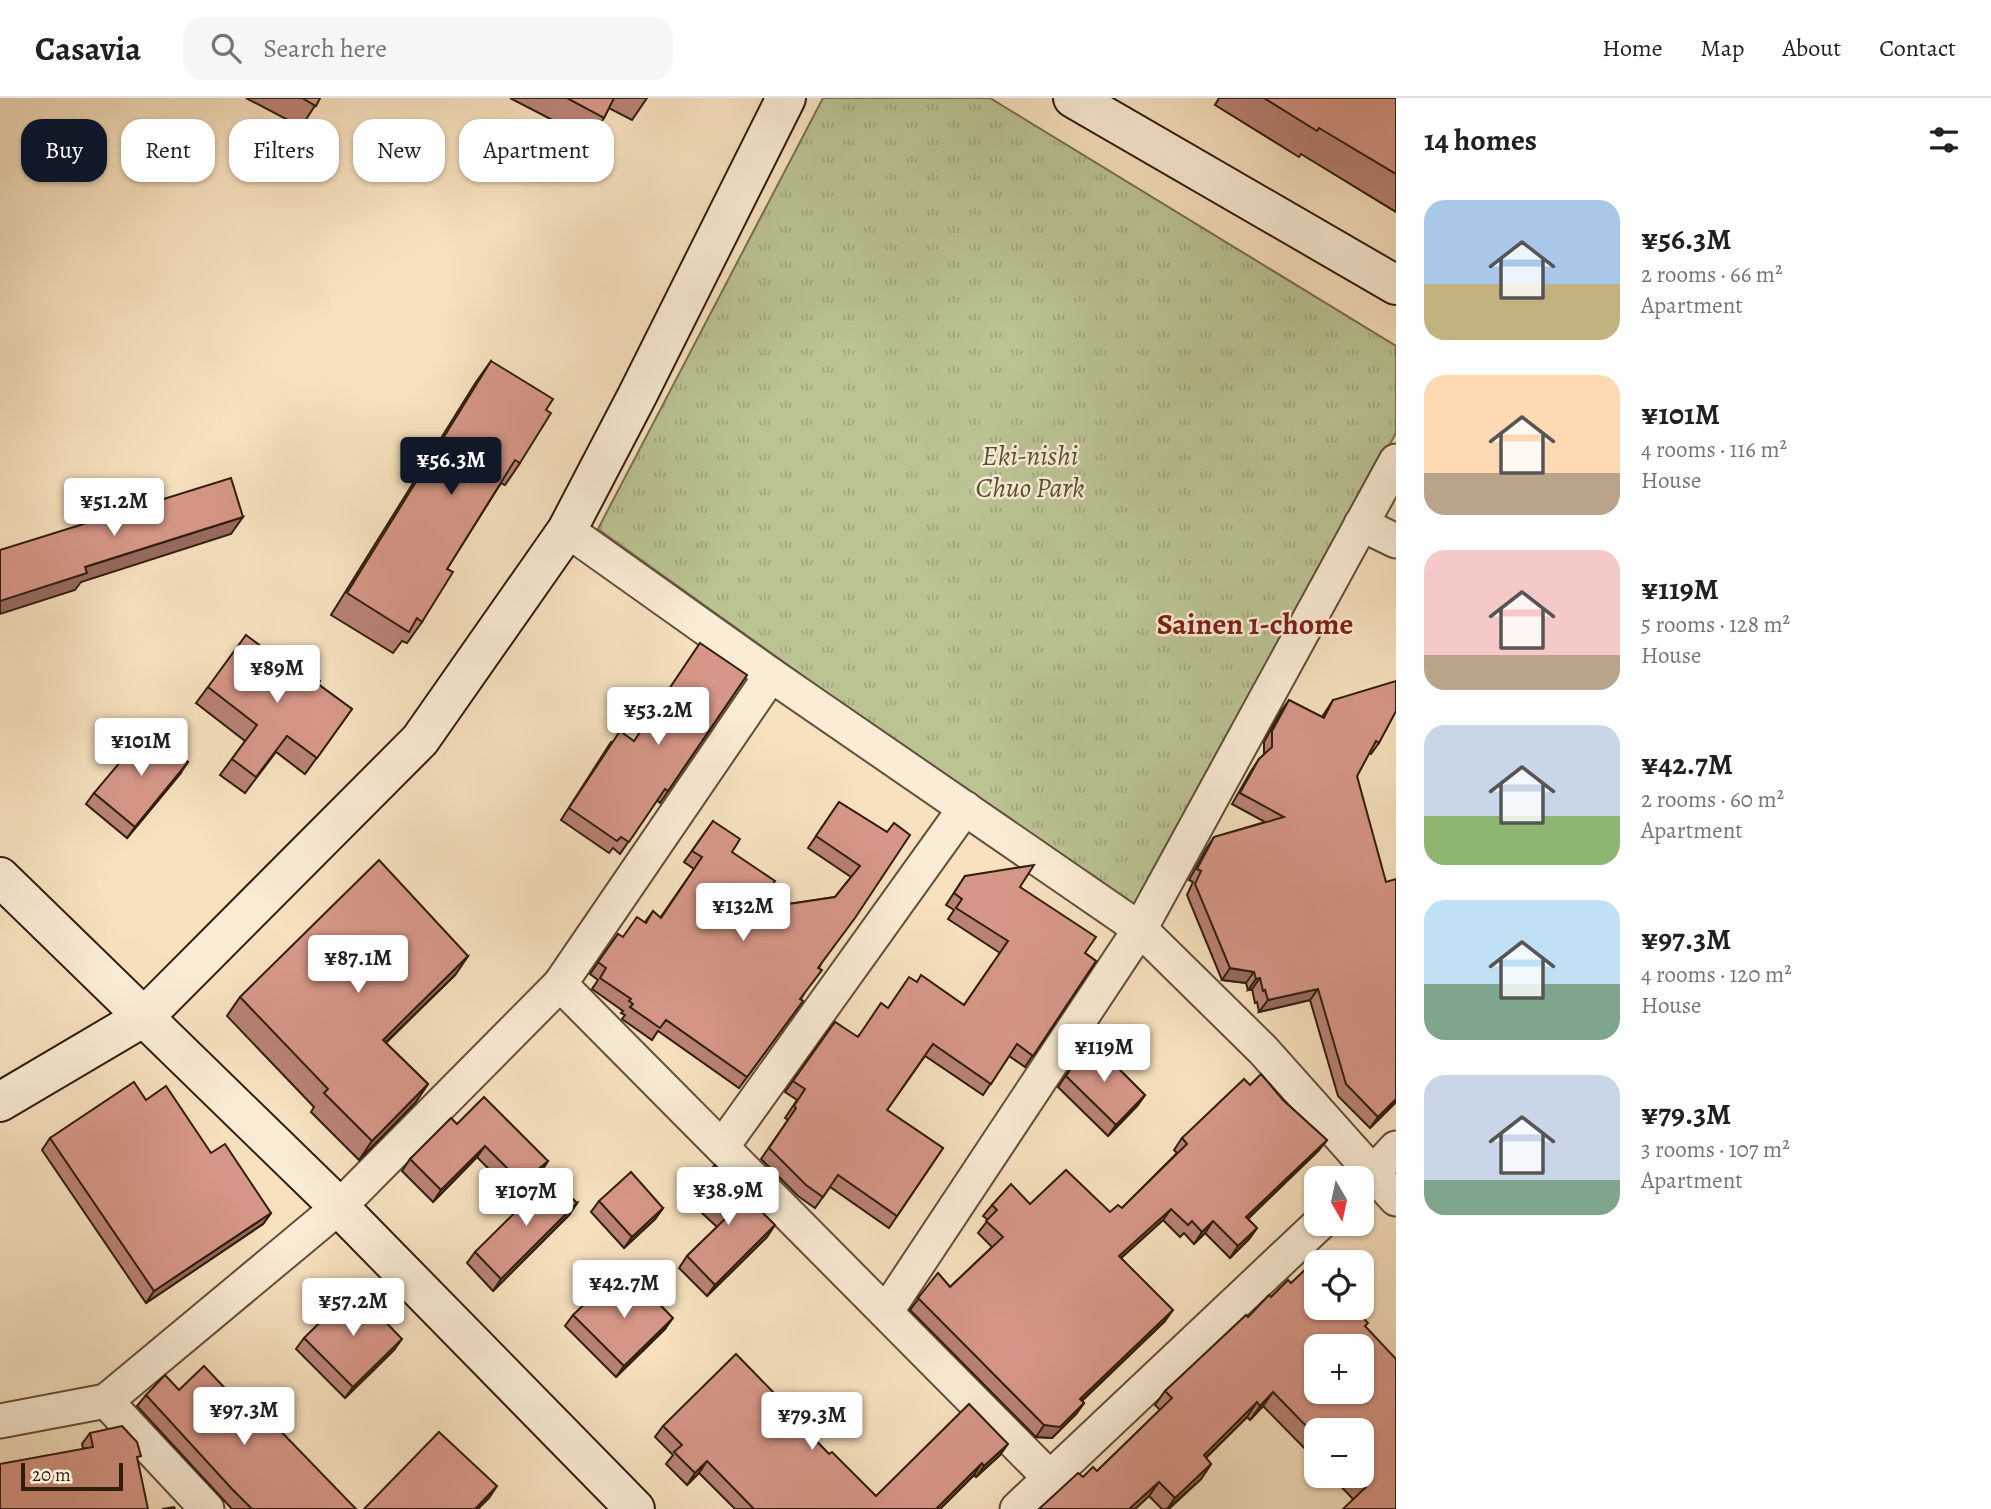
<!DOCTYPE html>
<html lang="en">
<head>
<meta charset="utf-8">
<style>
  :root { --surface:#fff; --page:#f6f6f6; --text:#202124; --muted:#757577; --line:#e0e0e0; --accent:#111827 }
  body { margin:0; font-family:Alegreya,serif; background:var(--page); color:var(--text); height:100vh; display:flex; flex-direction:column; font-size:26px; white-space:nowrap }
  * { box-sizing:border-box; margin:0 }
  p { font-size:23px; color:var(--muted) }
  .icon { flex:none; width:38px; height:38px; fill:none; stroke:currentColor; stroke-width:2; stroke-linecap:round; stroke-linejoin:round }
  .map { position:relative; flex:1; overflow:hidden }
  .side { display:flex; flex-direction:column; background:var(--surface); width:595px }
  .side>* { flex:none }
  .guide { position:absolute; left:21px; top:21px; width:665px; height:63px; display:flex; gap:14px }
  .needle { width:46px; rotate:171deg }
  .controls { position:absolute; left:1304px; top:1068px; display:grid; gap:14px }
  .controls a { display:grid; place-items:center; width:70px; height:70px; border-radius:14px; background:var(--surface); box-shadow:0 2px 5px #0004; font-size:35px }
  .scale { position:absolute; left:21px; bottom:18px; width:102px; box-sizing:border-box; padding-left:7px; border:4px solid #311d0c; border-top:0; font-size:19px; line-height:24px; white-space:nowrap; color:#311d0c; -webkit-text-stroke:5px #faecd5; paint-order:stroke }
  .price { position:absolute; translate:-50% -60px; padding:0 16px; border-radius:7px; background:#fff; color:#222; font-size:23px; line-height:46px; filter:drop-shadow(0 2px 4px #0008) }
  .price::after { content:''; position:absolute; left:50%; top:42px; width:21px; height:16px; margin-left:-10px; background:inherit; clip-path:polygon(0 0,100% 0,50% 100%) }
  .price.on { background:var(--accent); color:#fff }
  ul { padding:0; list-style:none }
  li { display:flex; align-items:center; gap:21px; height:175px; padding:0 28px }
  li span { display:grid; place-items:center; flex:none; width:196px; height:140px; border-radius:21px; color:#555 }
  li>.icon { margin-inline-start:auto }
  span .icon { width:84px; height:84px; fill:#fffc; stroke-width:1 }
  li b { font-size:30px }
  h2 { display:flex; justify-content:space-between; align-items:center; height:84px; padding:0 28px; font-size:30px }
  .chip { padding:0 24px; border-radius:21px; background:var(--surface); box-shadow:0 2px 5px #0004; font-size:24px; line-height:63px }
  .chip.on { background:var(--accent); color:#fff }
  header { display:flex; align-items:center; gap:42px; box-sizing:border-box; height:98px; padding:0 35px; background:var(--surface); border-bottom:2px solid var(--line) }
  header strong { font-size:33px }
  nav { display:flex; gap:38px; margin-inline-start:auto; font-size:24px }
  .search { width:490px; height:63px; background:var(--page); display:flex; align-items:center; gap:18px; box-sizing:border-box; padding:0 24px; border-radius:21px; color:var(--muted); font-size:26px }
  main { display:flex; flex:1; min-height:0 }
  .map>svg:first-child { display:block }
  .grass { fill:url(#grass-tufts); stroke:#767050; stroke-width:2 }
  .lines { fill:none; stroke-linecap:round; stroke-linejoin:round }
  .street-casing { stroke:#624e39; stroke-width:37 }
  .secondary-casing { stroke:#311d0c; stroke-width:42 }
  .street { stroke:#faecd5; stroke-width:33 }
  .secondary { stroke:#faecd5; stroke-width:38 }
  .wall { fill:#b98275; stroke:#311d0c; stroke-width:2 }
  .shaded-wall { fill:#966a5f; stroke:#311d0c; stroke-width:2 }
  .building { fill:#d79788; stroke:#311d0c; stroke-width:2; fill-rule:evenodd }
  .labels { text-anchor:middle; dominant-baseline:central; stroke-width:5; stroke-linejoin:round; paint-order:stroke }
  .park-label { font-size:28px; font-style:italic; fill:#5a4f34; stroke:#faecd5 }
  .neighbourhood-label { font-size:30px; font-weight:bold; fill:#7a1f14; stroke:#faecd5 }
</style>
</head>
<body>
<header>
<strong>Casavia</strong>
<div class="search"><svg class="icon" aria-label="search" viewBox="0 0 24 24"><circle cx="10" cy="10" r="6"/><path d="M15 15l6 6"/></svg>Search here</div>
<nav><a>Home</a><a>Map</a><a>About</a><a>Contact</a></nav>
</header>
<main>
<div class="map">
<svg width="1396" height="1411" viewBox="0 0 1396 1411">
  <defs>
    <pattern id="grass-tufts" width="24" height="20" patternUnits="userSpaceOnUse" patternTransform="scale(1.75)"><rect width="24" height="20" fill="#bbc393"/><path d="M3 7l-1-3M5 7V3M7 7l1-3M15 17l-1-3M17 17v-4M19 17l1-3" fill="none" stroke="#a1a77e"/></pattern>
  </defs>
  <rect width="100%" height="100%" fill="#f7e1bf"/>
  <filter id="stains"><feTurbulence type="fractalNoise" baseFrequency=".00286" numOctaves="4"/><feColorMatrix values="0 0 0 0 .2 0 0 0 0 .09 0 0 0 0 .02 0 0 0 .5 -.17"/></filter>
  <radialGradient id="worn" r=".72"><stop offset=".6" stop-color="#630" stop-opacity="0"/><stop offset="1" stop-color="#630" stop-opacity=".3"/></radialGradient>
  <path class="grass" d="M823,0H990L1396,248V335L1135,816L598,431Z"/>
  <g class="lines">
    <defs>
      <g id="street">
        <path d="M1361,426L1396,443"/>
        <path d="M567,432L771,577L1140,831L1263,952L1396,1101"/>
        <path d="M560,886L1050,1380"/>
        <path d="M722,1049L965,710"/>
        <path d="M1362,1086L1396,1050"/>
        <path d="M886,1214L1140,831L1396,363"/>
        <path d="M106,1303L207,1411"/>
        <path d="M0,1323L106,1303L339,1109L560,886L771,577"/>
        <path d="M1017,1411L1320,1125"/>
      </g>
      <g id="secondary">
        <path d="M1073,0L1396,187"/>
        <path d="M0,779L339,1109L635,1411"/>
        <path d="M0,1004L144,919L420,642L567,432L637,298L786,0"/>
      </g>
    </defs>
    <use href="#street" class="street-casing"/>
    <use href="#secondary" class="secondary-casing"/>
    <use href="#street" class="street"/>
    <use href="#secondary" class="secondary"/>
  </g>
  <g class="wall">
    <path d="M246,0H320L301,29Z"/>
    <path d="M510,0H647L632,22L609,10L604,20L589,41Z"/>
    <path d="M1219,0H1396V114L1301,56L1299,59L1215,7Z"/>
    <path d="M491,263L520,365L505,387L501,385L447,471L422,524L407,545L402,543L393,555L331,517L476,284Z"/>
    <path d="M293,572L318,586L352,611L305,676L276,654L245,695L220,677L245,643L196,605L208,589Z"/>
    <path d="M747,577L660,705L657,702L620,756L613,750L609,755L561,722L611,644L634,643Z"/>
    <path d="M1289,602L1322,619L1333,602L1379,645L1371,656L1369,655L1357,678L1396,1004L1370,1030L1338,998L1310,902L1259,914L1257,904L1255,905L1252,891L1248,892L1246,885L1222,882L1187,797L1193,784L1189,782L1206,751L1214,739L1265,724L1232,706L1251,673L1259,661L1264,657V644L1281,613Z"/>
    <path d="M180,676L127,740L86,706L94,695Z"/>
    <path d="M839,704L887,734L819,870L801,901L803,903L739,990L658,933L652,942L622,921L625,917L621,915L623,913L592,891L598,882L590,876L618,836L623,839L645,824L653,813L660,820L694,771L684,764L713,723L732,754L755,811L835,799L851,779L808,750Z"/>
    <path d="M965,778L1020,789L1085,855L1096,863L1025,969L1009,958L983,997L925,958L887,1012L943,1050L889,1130L830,1089L815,1110L798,1098L761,1061L788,1022L785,1020L797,1002L785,994L835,924L857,939L917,884L964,907L1000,855L948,821L954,812L946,807Z"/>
    <path d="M468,858L455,877L386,945L428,986L415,1005L359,1062L311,1014L314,1009L227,918L240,899Z"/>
    <path d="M1090,942L1145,997L1137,1008L1108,1038L1058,989Z"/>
    <path d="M1250,987L1283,1002L1327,1042L1318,1053L1248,1121L1257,1130L1249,1141L1230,1160L1205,1135L1194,1146L1184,1135L1180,1139L1163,1122L1121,1160L1165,1223L1082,1303L1084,1305L1076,1316L1052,1340L1036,1339L910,1212L938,1175L950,1189L992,1149L978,1135L988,1122L983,1118L992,1107L1030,1106L1110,1114L1122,1110L1177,1055L1174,1052L1182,1040Z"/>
    <path d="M146,1002L211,1055L271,1115L263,1126L146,1205L42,1052L50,1040Z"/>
    <path d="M457,1026L548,1063L540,1075L514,1097L477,1059L433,1104L402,1073L410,1061Z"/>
    <path d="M694,1089L767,1139L707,1198L679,1170L687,1158L717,1129L686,1100Z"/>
    <path d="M599,1103L663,1110L655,1121L624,1150L591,1114Z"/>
    <path d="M577,1105L569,1117L493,1193L467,1165L475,1154Z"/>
    <path d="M1291,1185L1365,1229L1396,1411L1353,1401L1330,1377H1362L1316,1332V1362L1263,1308L1250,1322L1247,1319L1206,1360L1211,1366L1201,1381L1169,1411H1162L1149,1398L1135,1411H1039L1083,1379L1097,1373L1160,1312L1155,1307L1165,1293L1271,1199Z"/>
    <path d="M573,1217L665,1231L616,1279L565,1228Z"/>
    <path d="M304,1240L394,1252L345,1300L296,1251Z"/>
    <path d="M179,1292L237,1303L262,1324L356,1411H232L137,1308L146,1297Z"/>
    <path d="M775,1296L773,1299L829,1356L876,1398L1000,1357L976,1379L974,1377L940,1411H735L699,1375L687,1387L666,1366L673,1357L655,1339L663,1328Z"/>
    <path d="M90,1335L138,1362L83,1350L82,1346Z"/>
  </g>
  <g class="shaded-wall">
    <path d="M243,419L231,436L81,484L75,492L0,516V503L85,469Z"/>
    <path d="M188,664L180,676L127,740L135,729Z"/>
    <path d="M468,858L455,877L369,960L383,942Z"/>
    <path d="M1230,870L1254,874L1246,885L1222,882Z"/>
    <path d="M1260,880L1252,891L1248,892L1256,881Z"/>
    <path d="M1318,891L1310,902L1259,914L1268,902Z"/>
    <path d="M428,986L415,1005L359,1062L372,1043Z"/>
    <path d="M1145,997L1137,1008L1108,1038L1116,1027Z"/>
    <path d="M1396,1001V1004L1370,1030L1378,1019Z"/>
    <path d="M1327,1042L1318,1053L1238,1130L1246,1119Z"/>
    <path d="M485,1048L477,1059L433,1104L441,1092Z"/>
    <path d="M548,1063L540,1075L514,1097L522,1085Z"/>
    <path d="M577,1105L569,1117L493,1193L501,1181Z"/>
    <path d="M663,1110L655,1121L624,1150L632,1139Z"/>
    <path d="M1171,1111L1163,1122L1111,1169L1119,1158Z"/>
    <path d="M271,1115L263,1126L146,1205L154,1193Z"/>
    <path d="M1213,1123L1205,1135L1194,1146L1202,1134Z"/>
    <path d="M775,1127L767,1139L707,1198L715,1187Z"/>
    <path d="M1257,1130L1249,1141L1230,1160L1238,1148Z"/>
    <path d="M1173,1212L1165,1223L1072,1312L1080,1301Z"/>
    <path d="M673,1220L665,1231L616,1279L624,1268Z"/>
    <path d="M402,1241L394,1252L345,1300L353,1289Z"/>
    <path d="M1273,1294L1263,1308L1250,1322L1260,1308Z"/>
    <path d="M1257,1304L1247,1319L1193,1372L1204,1357Z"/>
    <path d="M1084,1305L1076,1316L1052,1340L1036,1339L1044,1327Z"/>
    <path d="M1008,1346L1000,1357L976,1379L984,1368Z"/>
    <path d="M707,1363L699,1375L687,1387L695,1375Z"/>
    <path d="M982,1365L974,1377L940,1411H936Z"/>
    <path d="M1211,1366L1201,1381L1167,1411L1175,1400Z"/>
    <path d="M1159,1384L1149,1398L1135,1411H1129Z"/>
    <path d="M497,1388L489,1400L478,1411H475Z"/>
  </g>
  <g class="building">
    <path d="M302,0H320L316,8Z"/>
    <path d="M567,0H614L604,20Z"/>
    <path d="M1264,0H1396V76L1319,30L1317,33Z"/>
    <path d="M491,263L553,301L546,312L551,315L520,365L515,362L447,471L453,474L422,524L417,520L409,534L347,495Z"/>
    <path d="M231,380L243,419L85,469L87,475L0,503V452Z"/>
    <path d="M246,537L293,572L298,566L320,583L318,586L352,611L317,660L287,638L256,679L232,661L257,627L208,589Z"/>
    <path d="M700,545L747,577L668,693L665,691L629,744L621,739L617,743L569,710L620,633L634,643Z"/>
    <path d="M1396,583V613L1379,645L1376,643L1357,678L1386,784L1396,781V1001L1378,1019L1346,986L1318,891L1268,902L1265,892L1263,893L1260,880L1256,881L1254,874L1230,870L1195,786L1201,773L1197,771L1214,739L1284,719L1240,695L1259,661L1272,649V633L1289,602L1324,620L1333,602Z"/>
    <path d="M148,631L188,664L135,729L94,695Z"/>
    <path d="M839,704L887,734L894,725L910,737L855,820L818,870L822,872L800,901L803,903L747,979L666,922L660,930L630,909L633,906L629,903L631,901L600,880L606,870L598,864L618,836L623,839L637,819L646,825L653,813L661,820L702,759L692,753L713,723L740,741L732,754L775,783L755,811L835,799L860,768L816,738Z"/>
    <path d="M379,762L468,858L383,942L428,986L372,1043L324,995L328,991L240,899Z"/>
    <path d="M1034,767L1020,789L1096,839L1085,855L1096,863L1033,958L1017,946L991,986L933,946L887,1012L943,1050L897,1118L838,1077L823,1099L806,1087L769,1050L796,1010L794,1008L805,991L793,983L835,924L858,939L881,905L888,910L909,879L917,884L921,877L964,907L1008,843L956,810L962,801L954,795L965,778Z"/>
    <path d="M1090,942L1145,997L1116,1027L1066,978Z"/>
    <path d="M1261,976L1283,1002L1327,1042L1246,1119L1257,1130L1238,1148L1213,1123L1202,1134L1192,1123L1188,1127L1171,1111L1119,1158L1173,1212L1080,1301L1084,1305L1060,1329L1044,1327L918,1200L938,1175L950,1189L1003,1139L986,1123L997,1112L992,1107L1011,1086L1030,1106L1066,1072L1110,1114L1118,1107L1122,1110L1187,1046L1182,1040L1244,981L1250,987Z"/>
    <path d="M134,984L146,1002L166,988L211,1055L225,1046L271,1115L154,1193L50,1040Z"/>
    <path d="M484,999L548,1063L522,1085L485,1048L441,1092L410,1061L451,1020L457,1026Z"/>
    <path d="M715,1067L775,1127L715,1187L687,1158L726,1120L694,1089Z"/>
    <path d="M631,1074L663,1110L632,1139L599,1103Z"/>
    <path d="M551,1079L577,1105L501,1181L475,1154Z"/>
    <path d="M1311,1166L1316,1171V1209H1353L1368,1225L1365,1228L1396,1261V1411H1343L1366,1389L1354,1377H1362V1332H1316V1338L1273,1294L1260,1308L1257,1304L1204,1357L1211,1366L1175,1400L1159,1384L1129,1411H1039L1078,1375L1083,1379L1093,1369L1097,1373L1172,1300L1165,1293L1246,1217L1248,1219L1269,1197L1271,1199L1288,1182L1291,1185ZM1316,1248H1362V1293H1316Z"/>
    <path d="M631,1177L673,1220L624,1268L573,1217L596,1195L605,1203Z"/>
    <path d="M354,1191L402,1241L353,1289L304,1240Z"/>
    <path d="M736,1256L775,1296L772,1298L829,1356L832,1354L876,1398L969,1306L1008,1346L984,1368L982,1365L936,1411H754L707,1363L695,1375L674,1354L682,1347L663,1328Z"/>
    <path d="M204,1268L237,1303L239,1301L262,1324L267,1319L356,1411H252L232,1391L146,1297L165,1277L179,1292Z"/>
    <path d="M122,1328L137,1344L141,1358L137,1359L148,1411H0V1366L93,1349L90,1335Z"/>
    <path d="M439,1334L497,1388L475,1411H364Z"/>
    <path d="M174,1409L175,1411H162Z"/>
  </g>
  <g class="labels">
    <g class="park-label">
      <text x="1030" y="358">Eki-nishi<tspan x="1030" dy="32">Chuo Park</tspan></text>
    </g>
    <g class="neighbourhood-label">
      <text x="1255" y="526">Sainen 1-chome</text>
    </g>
  </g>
  <rect width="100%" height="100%" filter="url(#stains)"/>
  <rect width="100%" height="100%" fill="url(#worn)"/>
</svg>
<div class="controls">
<a><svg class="needle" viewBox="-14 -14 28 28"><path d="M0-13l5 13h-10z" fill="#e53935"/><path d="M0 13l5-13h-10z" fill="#757577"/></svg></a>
<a><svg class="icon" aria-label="locate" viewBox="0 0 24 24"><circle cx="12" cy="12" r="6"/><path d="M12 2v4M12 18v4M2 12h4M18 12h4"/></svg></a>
<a>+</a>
<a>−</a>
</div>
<div class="scale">20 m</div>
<b class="price on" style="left:451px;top:399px">¥56.3M</b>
<b class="price" style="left:114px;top:440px">¥51.2M</b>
<b class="price" style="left:277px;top:607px">¥89M</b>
<b class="price" style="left:658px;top:649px">¥53.2M</b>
<b class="price" style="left:141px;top:680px">¥101M</b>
<b class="price" style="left:743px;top:845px">¥132M</b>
<b class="price" style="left:358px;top:897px">¥87.1M</b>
<b class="price" style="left:1104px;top:986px">¥119M</b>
<b class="price" style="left:728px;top:1129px">¥38.9M</b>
<b class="price" style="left:526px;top:1130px">¥107M</b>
<b class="price" style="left:624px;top:1222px">¥42.7M</b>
<b class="price" style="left:353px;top:1240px">¥57.2M</b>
<b class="price" style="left:244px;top:1349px">¥97.3M</b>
<b class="price" style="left:812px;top:1354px">¥79.3M</b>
<div class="guide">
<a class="chip on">Buy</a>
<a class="chip">Rent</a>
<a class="chip">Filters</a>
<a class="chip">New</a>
<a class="chip">Apartment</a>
</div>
</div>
<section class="side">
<h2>14 homes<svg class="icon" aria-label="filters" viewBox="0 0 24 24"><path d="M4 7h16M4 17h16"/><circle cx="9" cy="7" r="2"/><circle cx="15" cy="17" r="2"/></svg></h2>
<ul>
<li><span style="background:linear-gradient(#a9c7e8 60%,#c2b280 0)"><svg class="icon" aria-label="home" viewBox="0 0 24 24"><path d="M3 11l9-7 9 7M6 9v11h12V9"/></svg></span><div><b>¥56.3M</b><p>2 rooms · 66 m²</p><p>Apartment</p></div></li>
<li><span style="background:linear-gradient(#ffd9b3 70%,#b9a48a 0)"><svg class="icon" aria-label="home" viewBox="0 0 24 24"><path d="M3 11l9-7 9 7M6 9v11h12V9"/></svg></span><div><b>¥101M</b><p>4 rooms · 116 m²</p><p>House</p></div></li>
<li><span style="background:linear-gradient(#f6c9c9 75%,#b9a48a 0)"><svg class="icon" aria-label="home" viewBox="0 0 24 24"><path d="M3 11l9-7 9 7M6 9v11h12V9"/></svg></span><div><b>¥119M</b><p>5 rooms · 128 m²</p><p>House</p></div></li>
<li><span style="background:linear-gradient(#c9d6e8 65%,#8fb573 0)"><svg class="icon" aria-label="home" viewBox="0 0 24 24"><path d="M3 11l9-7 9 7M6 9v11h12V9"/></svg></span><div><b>¥42.7M</b><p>2 rooms · 60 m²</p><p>Apartment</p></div></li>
<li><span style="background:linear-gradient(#bfe0f5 60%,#7fa58c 0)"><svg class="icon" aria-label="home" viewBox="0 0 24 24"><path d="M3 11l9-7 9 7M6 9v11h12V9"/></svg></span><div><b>¥97.3M</b><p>4 rooms · 120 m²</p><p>House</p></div></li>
<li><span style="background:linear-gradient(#c9d6e8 75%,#7fa58c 0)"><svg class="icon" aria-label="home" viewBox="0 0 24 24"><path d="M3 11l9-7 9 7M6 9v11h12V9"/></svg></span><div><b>¥79.3M</b><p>3 rooms · 107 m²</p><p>Apartment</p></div></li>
</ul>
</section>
</main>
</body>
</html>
